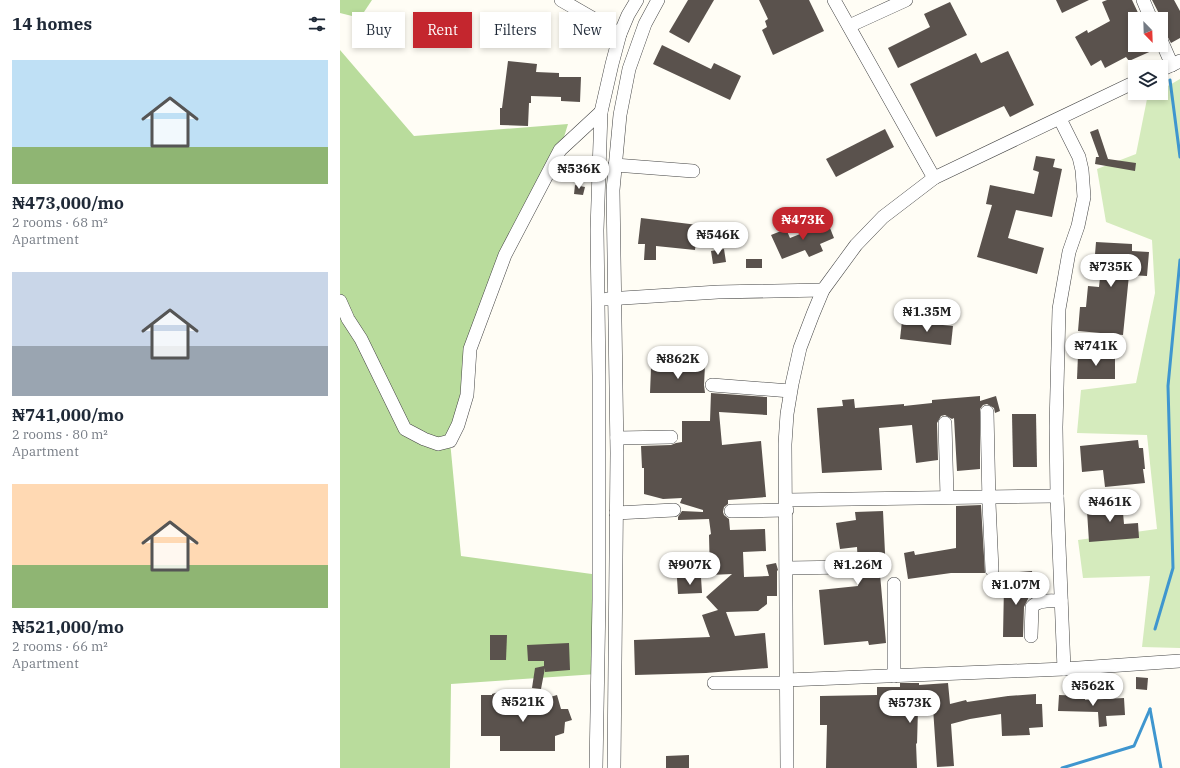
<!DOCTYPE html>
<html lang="en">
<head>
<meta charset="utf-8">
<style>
  :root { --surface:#fff; --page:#f2f2f3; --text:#1f2937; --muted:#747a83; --accent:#c4262e }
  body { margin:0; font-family:"IBM Plex Serif",serif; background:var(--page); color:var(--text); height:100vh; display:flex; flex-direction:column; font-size:15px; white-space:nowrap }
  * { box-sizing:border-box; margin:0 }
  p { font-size:13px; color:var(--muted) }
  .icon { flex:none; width:22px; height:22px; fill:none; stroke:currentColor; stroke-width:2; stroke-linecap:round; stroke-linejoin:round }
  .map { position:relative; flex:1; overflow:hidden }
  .side { display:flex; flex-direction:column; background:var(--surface); width:340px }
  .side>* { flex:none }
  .guide { position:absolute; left:12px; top:12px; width:380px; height:36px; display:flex; gap:8px }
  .needle { width:26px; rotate:157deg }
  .fabs { position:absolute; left:788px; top:12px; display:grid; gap:8px }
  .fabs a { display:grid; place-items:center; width:40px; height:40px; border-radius:0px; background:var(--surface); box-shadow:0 2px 6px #0003; font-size:20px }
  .price { position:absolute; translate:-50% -34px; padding:0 9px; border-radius:14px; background:#fff; color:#222; font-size:13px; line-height:26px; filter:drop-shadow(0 1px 2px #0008) }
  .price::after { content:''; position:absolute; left:50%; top:24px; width:12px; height:9px; margin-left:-6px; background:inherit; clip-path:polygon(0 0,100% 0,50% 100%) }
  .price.on { background:var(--accent); color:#fff }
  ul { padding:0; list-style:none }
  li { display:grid; align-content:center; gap:8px; height:212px; padding:0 12px }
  li span { display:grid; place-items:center; height:124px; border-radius:0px; color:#555 }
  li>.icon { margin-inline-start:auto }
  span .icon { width:72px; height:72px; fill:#fffc; stroke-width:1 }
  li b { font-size:17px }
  h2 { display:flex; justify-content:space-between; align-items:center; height:48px; padding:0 12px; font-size:17px }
  .pill { padding:0 14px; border-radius:0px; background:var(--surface); box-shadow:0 2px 6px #0003; font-size:14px; line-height:36px }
  .pill.on { background:var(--accent); color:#fff }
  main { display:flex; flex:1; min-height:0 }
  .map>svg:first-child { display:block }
  .green { fill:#d5ebbd }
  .forest { fill:#b9dc9c }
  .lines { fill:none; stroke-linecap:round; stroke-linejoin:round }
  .stream { stroke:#3f96cf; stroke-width:3 }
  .building { fill:#5a524d }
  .minor-casing { stroke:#444; stroke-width:14 }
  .minor { stroke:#fff; stroke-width:13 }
</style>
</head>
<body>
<main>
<section class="side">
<h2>14 homes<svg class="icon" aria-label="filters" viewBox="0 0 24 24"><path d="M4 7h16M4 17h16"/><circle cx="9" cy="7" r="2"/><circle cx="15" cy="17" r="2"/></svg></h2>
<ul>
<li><span style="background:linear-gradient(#bfe0f5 70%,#8fb573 0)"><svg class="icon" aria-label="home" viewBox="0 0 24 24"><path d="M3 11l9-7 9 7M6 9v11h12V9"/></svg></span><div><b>₦473,000/mo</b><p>2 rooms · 68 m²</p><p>Apartment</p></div></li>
<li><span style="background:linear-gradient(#c9d6e8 60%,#9aa5b1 0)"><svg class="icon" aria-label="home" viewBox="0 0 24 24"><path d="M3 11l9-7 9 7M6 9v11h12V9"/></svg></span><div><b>₦741,000/mo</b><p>2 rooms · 80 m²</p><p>Apartment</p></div></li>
<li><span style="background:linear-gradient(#ffd9b3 65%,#8fb573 0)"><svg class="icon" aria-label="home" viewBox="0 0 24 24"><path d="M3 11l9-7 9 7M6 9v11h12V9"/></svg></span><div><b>₦521,000/mo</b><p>2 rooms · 66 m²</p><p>Apartment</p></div></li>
</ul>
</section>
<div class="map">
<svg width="840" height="768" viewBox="0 0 840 768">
  <rect width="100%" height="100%" fill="#fffdf5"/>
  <path class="green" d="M840,79V648L802,647L810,576L743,578L738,540L817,529L807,435L737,433L741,390L796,383L815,293L812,240L766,222L757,169L796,154L807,99L817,93H821V90Z"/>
  <g class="forest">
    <path d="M0,0H32L20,18L0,13Z"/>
    <path d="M0,50L74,136L228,124L220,150L202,185L130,349L127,395L110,441L121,556L259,575L257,674L111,684L110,768H0Z"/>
  </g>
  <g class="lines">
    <g class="stream">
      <path d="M830,80L840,157"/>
      <path d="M815,629L833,568L828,386L840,260"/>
      <path d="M810,709L821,768"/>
      <path d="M722,768L794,746L810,709"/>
    </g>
  </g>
  <g class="building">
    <path d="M348,0H374L349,43L329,32Z"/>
    <path d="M419,0H469L484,31L433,55L422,30L427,27L425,21L428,19Z"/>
    <path d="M716,0H749L722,13Z"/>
    <path d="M767,0H792L801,19H795V45H814L816,49L789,61L786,57L765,68L761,60L751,66L735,37L747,30L748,33L770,21L762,2Z"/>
    <path d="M812,0H834L840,11V38L831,43L826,34L821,32L827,29Z"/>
    <path d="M610,2L627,35L558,68L548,48L590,27L584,14Z"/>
    <path d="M322,45L371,69L374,63L401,76L390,100L313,64Z"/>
    <path d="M668,51L694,105L670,117L664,106L596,137L570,84L636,53L641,63Z"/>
    <path d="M168,61L197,64L196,72L219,73V77H241L240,102L221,101V97L191,96V103H189L188,126L160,125V108H162Z"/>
    <path d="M545,129L554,147L496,177L486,159Z"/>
    <path d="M758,129L768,159L796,163L795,171L755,164L756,157H759L750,132Z"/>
    <path d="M696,156L715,159L713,167L722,169L712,217L676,210L668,238L704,248L697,274L637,257L652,205L646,204L650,185L694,194L699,172L693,170Z"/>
    <path d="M235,185L245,187L243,195L234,194Z"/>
    <path d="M301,218L358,225L355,250L316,246V260H304L305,244H298Z"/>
    <path d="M488,223L494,238L480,244L483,251L469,257L465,250L442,259L431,235L446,229L450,238Z"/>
    <path d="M756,242L792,244V251L809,252L807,276L789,275L783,335L738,331L740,307H746L748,286L759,287L761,268L754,267Z"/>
    <path d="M384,249L386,262L373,264L371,251Z"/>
    <rect x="406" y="259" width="16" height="9"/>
    <path d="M562,321L613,326L611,345L560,339Z"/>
    <path d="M738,355H775V379H737Z"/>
    <path d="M333,365H365L364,385L365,393H310L311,368H333Z"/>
    <path d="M371,393L427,397V415L379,412L382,445L421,441L426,497L388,500V504L384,507L383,512L384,515L389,519L390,530L425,529L426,551L403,552L404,577L429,576L426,565L436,563L438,570L437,571V596H427V604L418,611L386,612L395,636L425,633L428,668L366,673L295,675L294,640L370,637L362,615L378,610L366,597L392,574L370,575L369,535L371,534L369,519L338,520V517L342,511L363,512V510L340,503L342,498L323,499L304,494V468H302L301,446L331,445L336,443L342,442V421H370Z"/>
    <path d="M640,396V401L656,396L660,411L655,413L654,408L647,404L643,405L640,409V469L617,471L614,418L612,419L605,415L601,416L597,423L598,460L576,463L572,425L539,428L542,470L482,473L477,408L503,406L502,400L514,399L515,408L564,404V406L592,403V400Z"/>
    <path d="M672,414H696L697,467H673Z"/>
    <path d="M798,440L799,448H803L805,469H803L805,483L765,487L763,470L742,472L740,446Z"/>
    <path d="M782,501L784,524L798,523L799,538L749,542L747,511H754V503Z"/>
    <path d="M641,505L645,573H611L568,579L564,553L574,551L575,555L616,548V506Z"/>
    <path d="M543,511L546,574H540L546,643L529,645L528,641L484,645L479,590L518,586V583H519L517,547L500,549L496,523L516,520L515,512Z"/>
    <path d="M692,571L693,582H689L688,599L684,607L683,637H663L664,585H680L679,572Z"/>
    <path d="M361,577L362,593L338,594L337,578Z"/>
    <path d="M150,635H167L166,660H150Z"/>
    <path d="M229,643L230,670L205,672V668L201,689L192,688L195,668L204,666V661H188L187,645Z"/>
    <path d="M796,677L808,678L807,690L796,689Z"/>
    <path d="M560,683H579V685L608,683L610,704L626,700L627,702L668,696L696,694V704H702L703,727L689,728L690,735L662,736L661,714L630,719L611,724L614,766L597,767L593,708L578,709L577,744L576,743L577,768H486L487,725H480V696L537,695V687H560Z"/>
    <path d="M162,691V703H190L217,695L221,709H228L232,720L225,722L224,733L215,736V751H160V736H141V695H152V694Z"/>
    <path d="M719,695L745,696V700L784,698L785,715L766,716L767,726L759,727L758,712L718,711Z"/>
    <path d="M349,755V768H326V756Z"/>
  </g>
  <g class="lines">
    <defs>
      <g id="minor">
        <path d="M221,0L280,34"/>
        <path d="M494,0L594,178"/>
        <path d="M803,0L811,19"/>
        <path d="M509,26L566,0"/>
        <path d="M821,40L832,65"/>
        <path d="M821,70L840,61"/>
        <path d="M720,119L739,157L742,170L744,197L738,226L729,252L719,309L716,427L717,496L724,669"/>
        <path d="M275,165L353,171"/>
        <path d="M267,299L378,292L483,290"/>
        <path d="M0,301L8,319L21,339L65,429L84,439L98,444L110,441L118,425L127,395L130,349L165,255L220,150L261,112"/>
        <path d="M372,385L450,391"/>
        <path d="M647,412L649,503L652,570"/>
        <path d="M605,423L607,497"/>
        <path d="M277,438L331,437"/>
        <path d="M447,500L717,496"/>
        <path d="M391,511L447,510"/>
        <path d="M276,513L334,510"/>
        <path d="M447,568L510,567"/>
        <path d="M691,636L692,607C698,599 712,601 721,601"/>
        <path d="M554,676V584"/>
        <path d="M446,680L724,669L840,661"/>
        <path d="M374,683H446"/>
        <path d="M256,768L259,599V376L257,230L261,112L272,64L280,34L288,15L297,0"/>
        <path d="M274,768L277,453L273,190L280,115L289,69L305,24L318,0"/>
        <path d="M447,768L445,444L447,414L452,384L460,348L473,314L483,290L516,245L543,217L594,178L795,82"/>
      </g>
    </defs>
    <use href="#minor" class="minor-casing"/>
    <use href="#minor" class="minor"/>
  </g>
</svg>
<div class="fabs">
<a><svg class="needle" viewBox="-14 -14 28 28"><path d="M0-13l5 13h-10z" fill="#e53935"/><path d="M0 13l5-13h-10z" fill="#747a83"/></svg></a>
<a><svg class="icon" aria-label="layers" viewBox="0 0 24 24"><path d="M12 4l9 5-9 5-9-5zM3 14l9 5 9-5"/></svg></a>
</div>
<b class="price" style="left:239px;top:190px">₦536K</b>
<b class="price on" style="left:463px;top:241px">₦473K</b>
<b class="price" style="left:378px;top:256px">₦546K</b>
<b class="price" style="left:771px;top:288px">₦735K</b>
<b class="price" style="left:587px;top:333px">₦1.35M</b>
<b class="price" style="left:756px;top:367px">₦741K</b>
<b class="price" style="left:338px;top:380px">₦862K</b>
<b class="price" style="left:770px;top:523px">₦461K</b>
<b class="price" style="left:350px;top:586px">₦907K</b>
<b class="price" style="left:518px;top:586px">₦1.26M</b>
<b class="price" style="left:676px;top:606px">₦1.07M</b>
<b class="price" style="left:753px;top:707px">₦562K</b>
<b class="price" style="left:183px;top:723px">₦521K</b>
<b class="price" style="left:570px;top:724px">₦573K</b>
<div class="guide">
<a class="pill">Buy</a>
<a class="pill on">Rent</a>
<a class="pill">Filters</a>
<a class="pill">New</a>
</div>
</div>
</main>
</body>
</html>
